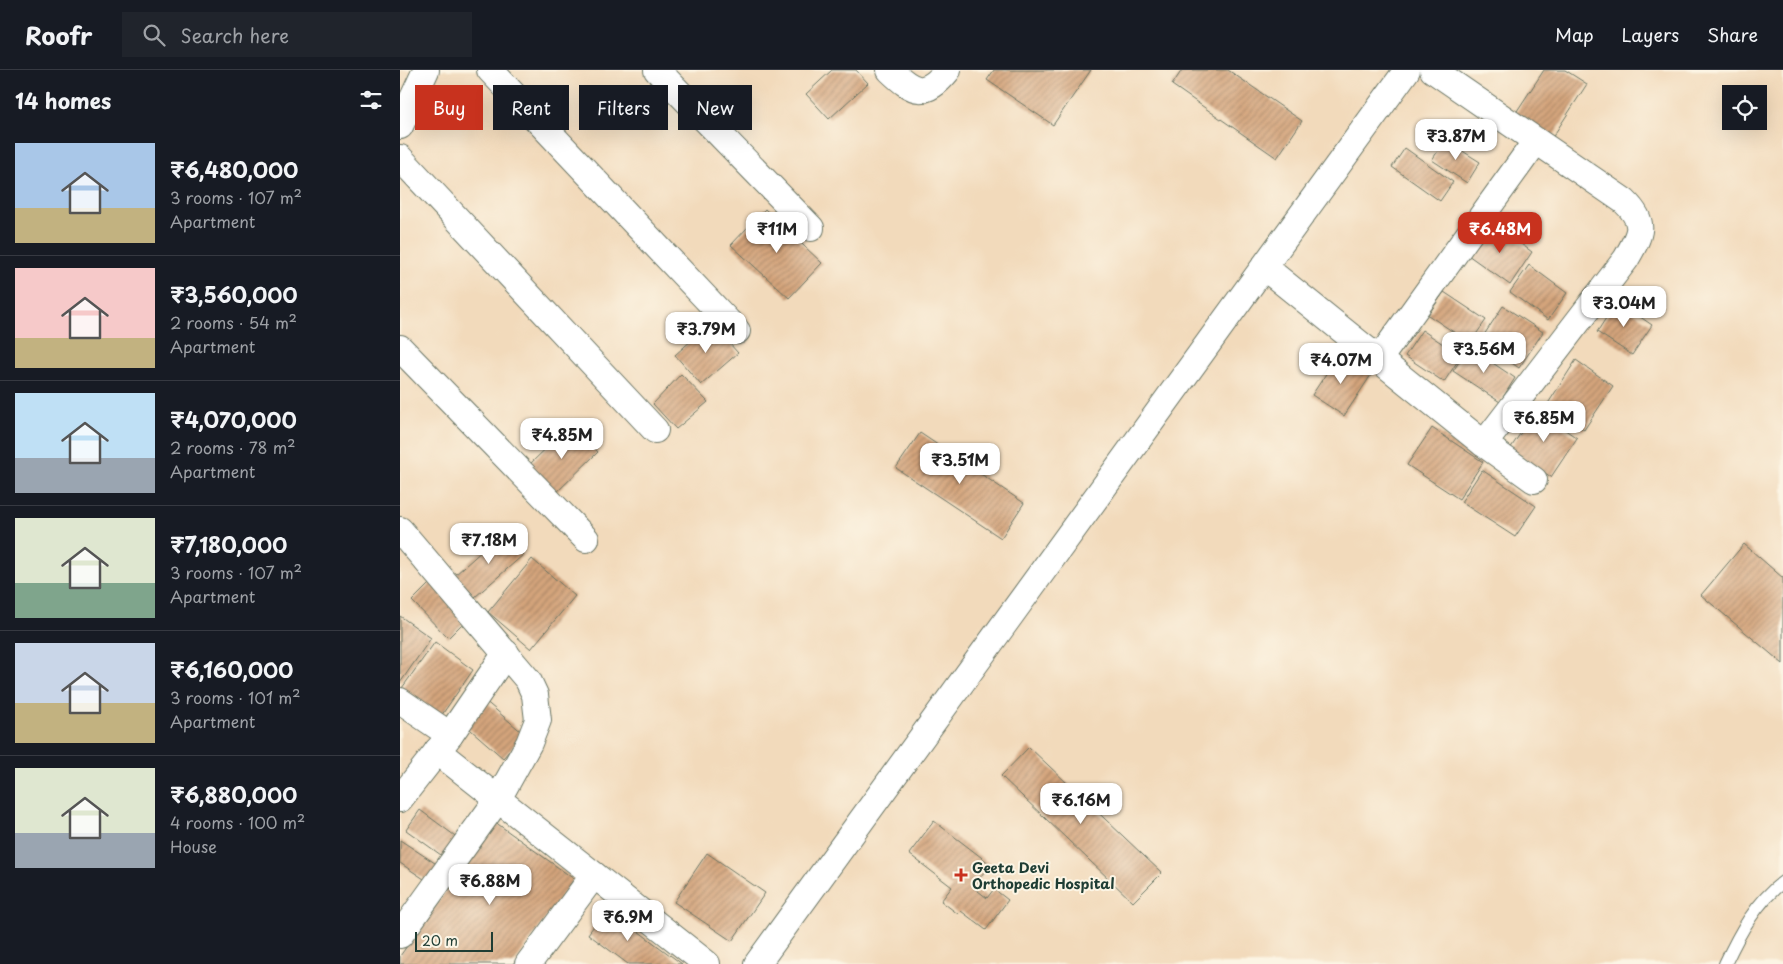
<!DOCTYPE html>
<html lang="en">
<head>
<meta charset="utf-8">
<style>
  :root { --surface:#171b24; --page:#20242c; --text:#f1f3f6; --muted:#9ea1a6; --line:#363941; --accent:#c8321e }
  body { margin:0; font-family:"Playpen Sans",sans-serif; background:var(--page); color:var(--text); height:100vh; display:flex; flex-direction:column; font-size:19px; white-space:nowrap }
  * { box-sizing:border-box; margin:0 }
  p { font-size:16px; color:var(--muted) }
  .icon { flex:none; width:28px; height:28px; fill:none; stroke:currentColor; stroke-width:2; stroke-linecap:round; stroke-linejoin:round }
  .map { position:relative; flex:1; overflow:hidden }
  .sheet { display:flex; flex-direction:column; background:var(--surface); width:400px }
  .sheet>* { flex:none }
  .top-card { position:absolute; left:15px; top:15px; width:475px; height:45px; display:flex; gap:10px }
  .buttons { position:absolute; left:1322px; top:15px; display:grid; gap:10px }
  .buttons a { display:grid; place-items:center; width:45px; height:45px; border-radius:0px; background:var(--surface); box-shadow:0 5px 20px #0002; font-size:25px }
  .scale { position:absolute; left:15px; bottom:12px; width:78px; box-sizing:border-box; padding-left:5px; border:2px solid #1f3d34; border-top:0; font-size:14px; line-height:18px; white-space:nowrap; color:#1f3d34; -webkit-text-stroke:4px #fcf5e5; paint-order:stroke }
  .price { position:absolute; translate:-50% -42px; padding:0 11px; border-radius:10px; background:#fff; color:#222; font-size:16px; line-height:32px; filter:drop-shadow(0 1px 2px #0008) }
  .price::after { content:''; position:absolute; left:50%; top:30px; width:15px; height:11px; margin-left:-8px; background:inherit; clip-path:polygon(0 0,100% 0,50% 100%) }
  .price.on { background:var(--accent); color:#fff }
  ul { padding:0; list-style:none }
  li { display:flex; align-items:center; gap:15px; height:125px; padding:0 15px }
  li+li { border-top:1px solid var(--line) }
  li span { display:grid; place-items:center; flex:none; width:140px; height:100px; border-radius:0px; color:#555 }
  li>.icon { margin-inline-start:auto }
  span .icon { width:60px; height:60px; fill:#fffc; stroke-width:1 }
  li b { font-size:21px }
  h2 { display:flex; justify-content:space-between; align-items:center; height:60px; padding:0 15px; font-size:21px }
  .pill { padding:0 18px; border-radius:0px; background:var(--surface); box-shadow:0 5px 20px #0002; font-size:18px; line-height:45px }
  .pill.on { background:var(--accent); color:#fff }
  header { display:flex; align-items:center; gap:30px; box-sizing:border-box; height:70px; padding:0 25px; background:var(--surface); border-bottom:1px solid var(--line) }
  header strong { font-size:24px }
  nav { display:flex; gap:28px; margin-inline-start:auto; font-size:18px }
  .search { width:350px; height:45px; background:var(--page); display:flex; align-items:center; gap:12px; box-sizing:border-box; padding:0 18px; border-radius:0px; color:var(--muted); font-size:19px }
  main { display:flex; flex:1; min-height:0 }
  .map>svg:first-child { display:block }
  .building { fill:url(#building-hatch) }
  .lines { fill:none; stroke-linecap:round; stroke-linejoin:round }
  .service-casing { stroke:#697463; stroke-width:14 }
  .minor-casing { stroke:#697463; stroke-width:28 }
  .service { stroke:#fff; stroke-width:12 }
  .minor { stroke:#fff; stroke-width:26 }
  .poi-dot { fill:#c8321e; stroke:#fcf5e5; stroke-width:2 }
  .labels { text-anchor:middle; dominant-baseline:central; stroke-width:4; stroke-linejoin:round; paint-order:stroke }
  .poi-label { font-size:14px; font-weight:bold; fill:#1f3d34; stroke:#fcf5e5; text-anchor:start }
</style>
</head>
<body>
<header>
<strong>Roofr</strong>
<div class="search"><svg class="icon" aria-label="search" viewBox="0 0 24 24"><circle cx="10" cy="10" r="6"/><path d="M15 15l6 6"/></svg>Search here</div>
<nav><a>Map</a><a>Layers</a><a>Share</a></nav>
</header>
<main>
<section class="sheet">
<h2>14 homes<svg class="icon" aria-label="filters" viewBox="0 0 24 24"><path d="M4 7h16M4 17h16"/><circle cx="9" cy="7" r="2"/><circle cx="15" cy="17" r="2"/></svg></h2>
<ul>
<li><span style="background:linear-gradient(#a9c7e8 65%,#c2b280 0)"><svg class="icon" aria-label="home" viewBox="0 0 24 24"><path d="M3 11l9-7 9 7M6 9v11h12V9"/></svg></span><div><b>₹6,480,000</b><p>3 rooms · 107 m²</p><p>Apartment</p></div></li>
<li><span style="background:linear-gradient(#f6c9c9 70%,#c2b280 0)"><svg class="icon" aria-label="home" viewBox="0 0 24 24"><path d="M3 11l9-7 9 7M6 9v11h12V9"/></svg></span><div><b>₹3,560,000</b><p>2 rooms · 54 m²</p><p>Apartment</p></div></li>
<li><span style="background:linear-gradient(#bfe0f5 65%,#9aa5b1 0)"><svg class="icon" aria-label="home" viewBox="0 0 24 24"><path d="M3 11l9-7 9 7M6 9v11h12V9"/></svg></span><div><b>₹4,070,000</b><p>2 rooms · 78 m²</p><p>Apartment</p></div></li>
<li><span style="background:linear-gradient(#dfe7d0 65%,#7fa58c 0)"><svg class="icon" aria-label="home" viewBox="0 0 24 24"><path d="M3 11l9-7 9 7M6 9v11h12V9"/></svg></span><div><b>₹7,180,000</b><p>3 rooms · 107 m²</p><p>Apartment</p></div></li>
<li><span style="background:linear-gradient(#c9d6e8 60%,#c2b280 0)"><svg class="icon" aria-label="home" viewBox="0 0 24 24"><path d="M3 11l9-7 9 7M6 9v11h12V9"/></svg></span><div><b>₹6,160,000</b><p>3 rooms · 101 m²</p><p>Apartment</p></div></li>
<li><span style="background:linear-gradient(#dfe7d0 65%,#9aa5b1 0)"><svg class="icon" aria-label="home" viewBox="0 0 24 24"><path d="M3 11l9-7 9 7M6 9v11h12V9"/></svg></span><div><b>₹6,880,000</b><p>4 rooms · 100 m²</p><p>House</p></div></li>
</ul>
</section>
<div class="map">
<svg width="1383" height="894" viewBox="0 0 1383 894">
  <defs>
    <pattern id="building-hatch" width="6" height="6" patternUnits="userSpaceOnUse" patternTransform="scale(1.25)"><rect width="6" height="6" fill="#d4a47c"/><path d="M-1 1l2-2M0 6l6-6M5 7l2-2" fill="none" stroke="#ab8766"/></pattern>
  </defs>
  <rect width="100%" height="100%" fill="#fcf5e5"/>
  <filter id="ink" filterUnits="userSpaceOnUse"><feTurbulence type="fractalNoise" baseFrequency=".02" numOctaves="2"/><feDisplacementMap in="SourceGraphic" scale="10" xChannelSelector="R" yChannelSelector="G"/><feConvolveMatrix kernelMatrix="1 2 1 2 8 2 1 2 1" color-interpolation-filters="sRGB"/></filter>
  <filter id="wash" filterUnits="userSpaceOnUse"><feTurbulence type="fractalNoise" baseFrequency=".0096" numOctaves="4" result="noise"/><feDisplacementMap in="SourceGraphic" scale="20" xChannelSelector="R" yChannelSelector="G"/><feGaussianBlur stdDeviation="1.12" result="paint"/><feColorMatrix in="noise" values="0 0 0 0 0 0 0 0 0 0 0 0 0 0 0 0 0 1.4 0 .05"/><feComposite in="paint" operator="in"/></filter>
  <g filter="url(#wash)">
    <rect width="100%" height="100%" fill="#f2dabb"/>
    <g id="blocks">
      <g class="building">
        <path d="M432,0H456L468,13L429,49L406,24Z"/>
        <path d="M594,0H691L653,55L587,10Z"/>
        <path d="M782,0H828L902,51L877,88L772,15Z"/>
        <path d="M1144,0H1165L1187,14L1152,68L1115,44Z"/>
        <path d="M1045,70L1080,92L1067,113L1032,90Z"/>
        <path d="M1005,78L1053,112L1040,131L992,97Z"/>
        <path d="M365,139L422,193L389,228L331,175Z"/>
        <path d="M1091,152L1132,182L1110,215L1068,185Z"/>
        <path d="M1129,195L1167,223L1148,250L1110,222Z"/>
        <path d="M1044,222L1086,250L1070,273L1028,245Z"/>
        <path d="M1217,231L1252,255L1232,285L1197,262Z"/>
        <path d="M1103,236L1143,262L1119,298L1080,271Z"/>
        <path d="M311,253L338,283L301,315L275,285Z"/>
        <path d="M1022,260L1061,286L1044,312L1005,286Z"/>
        <path d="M1069,277L1115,308L1100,332L1053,301Z"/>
        <path d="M939,284L971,305L944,346L912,325Z"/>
        <path d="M1176,290L1213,316L1184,360L1147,335Z"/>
        <path d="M281,304L308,332L276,359L253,334Z"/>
        <path d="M1136,340L1177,368L1151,407L1110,379Z"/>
        <path d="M171,354L198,382L153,426L126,398Z"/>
        <path d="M1032,358L1083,392L1059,429L1007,395Z"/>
        <path d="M520,363L624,433L601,468L496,398Z"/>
        <path d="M1082,400L1136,436L1115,467L1061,432Z"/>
        <path d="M103,462L123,485L75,527L55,505Z"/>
        <path d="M1344,474L1383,508V594L1301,525Z"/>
        <path d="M132,489L175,526L131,579L88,542Z"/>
        <path d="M32,511L68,548L48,568L12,531Z"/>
        <path d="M0,546L31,568L0,613Z"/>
        <path d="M35,572L73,600L41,646L2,618Z"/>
        <path d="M83,629L124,664L103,688L63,653Z"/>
        <path d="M629,677L762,803L733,832L601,706Z"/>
        <path d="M20,740L62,771L48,790L6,760Z"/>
        <path d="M534,751L590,794L573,817L587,828L594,819L608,830L586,860L561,841L558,844L541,831L552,817L509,784Z"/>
        <path d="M95,752L174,809L113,894H0V886Z"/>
        <path d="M0,770L44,799L33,815L0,793Z"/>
        <path d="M307,783L365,823L332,871L274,832Z"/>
        <path d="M207,838L282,894H228L188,864Z"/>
      </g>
    </g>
  </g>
  <g filter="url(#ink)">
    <use href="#blocks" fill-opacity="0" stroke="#697463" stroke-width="1"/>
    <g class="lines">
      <defs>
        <path id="service" d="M1325,894C1339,864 1356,832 1383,812"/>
        <g id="minor">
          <path d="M90,0L337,261"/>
          <path d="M257,0L411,158"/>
          <path d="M490,0C514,23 525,28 548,0"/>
          <path d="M1033,0L1224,131C1247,153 1241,163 1226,189L1084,374"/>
          <path d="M0,56L26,0"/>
          <path d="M0,88L255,360"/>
          <path d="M864,197L1084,374L1134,410"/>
          <path d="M0,278L186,469"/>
          <path d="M979,289L1136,71"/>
          <path d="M0,460L128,610L135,625L138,650L129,673L98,729L0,865"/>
          <path d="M0,631L50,665"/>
          <path d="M37,681L307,894"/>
          <path d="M0,729L50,665L106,583"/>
          <path d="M128,894L194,805"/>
          <path d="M357,894L1007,0"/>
        </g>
      </defs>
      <use href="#service" class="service-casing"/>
      <use href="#minor" class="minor-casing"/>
      <use href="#service" class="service"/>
      <use href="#minor" class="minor"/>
    </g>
  </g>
  <path class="poi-dot" d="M558.5 797.5h5v5h5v5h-5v5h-5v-5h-5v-5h5z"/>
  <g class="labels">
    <g class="poi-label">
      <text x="572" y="797">Geeta Devi<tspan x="572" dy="16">Orthopedic Hospital</tspan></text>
    </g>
  </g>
</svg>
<div class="buttons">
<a><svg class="icon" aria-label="locate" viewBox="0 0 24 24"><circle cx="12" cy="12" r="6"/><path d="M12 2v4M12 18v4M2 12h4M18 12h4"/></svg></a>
</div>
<div class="scale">20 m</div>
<b class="price" style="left:1056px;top:91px">₹3.87M</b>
<b class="price" style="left:377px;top:184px">₹11M</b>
<b class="price on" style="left:1100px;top:184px">₹6.48M</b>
<b class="price" style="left:1224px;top:258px">₹3.04M</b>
<b class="price" style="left:306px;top:284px">₹3.79M</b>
<b class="price" style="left:1084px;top:304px">₹3.56M</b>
<b class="price" style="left:941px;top:315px">₹4.07M</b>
<b class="price" style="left:1144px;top:373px">₹6.85M</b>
<b class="price" style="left:162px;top:390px">₹4.85M</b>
<b class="price" style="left:560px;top:415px">₹3.51M</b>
<b class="price" style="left:89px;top:495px">₹7.18M</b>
<b class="price" style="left:681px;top:755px">₹6.16M</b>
<b class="price" style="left:90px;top:836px">₹6.88M</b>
<b class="price" style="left:228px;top:872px">₹6.9M</b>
<div class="top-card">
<a class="pill on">Buy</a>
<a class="pill">Rent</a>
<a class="pill">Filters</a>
<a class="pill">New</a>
</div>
</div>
</main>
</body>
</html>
